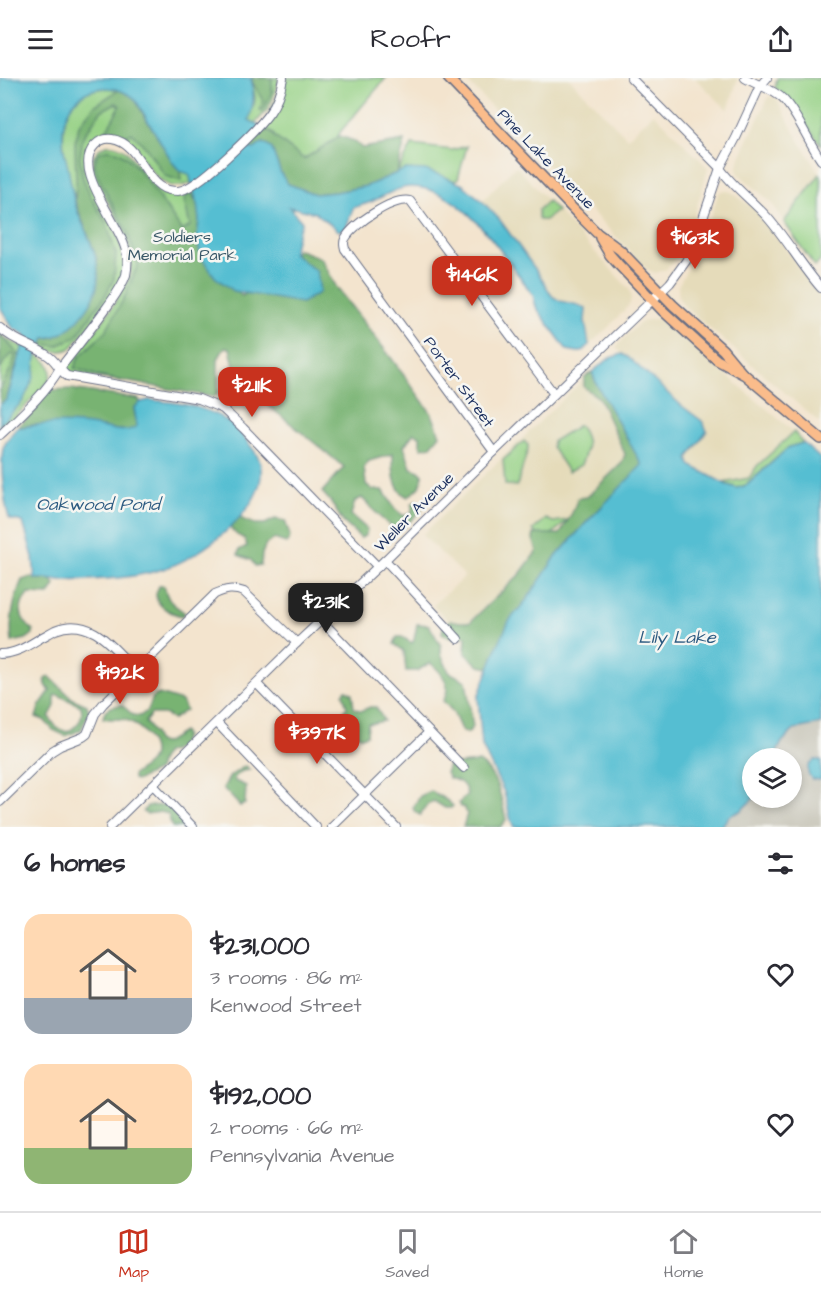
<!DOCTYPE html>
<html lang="en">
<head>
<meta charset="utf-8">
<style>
  :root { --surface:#fff; --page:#f2f2f3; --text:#2b2b33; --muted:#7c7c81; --line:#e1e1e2; --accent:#c8321e }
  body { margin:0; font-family:"Architects Daughter",sans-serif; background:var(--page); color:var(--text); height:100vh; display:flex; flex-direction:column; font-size:22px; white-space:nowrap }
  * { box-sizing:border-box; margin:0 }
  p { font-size:20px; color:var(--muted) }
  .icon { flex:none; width:33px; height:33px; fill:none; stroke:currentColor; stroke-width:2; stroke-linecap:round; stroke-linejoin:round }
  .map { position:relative; height:749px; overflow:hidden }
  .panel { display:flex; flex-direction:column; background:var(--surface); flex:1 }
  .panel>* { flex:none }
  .tools { position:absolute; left:742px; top:670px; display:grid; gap:12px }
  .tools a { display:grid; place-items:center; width:60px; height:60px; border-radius:50%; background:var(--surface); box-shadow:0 3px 9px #0003; font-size:30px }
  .price { position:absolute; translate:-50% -51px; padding:0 14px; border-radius:12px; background:var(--accent); color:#fff; font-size:20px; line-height:39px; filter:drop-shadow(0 2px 3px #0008) }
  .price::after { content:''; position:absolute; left:50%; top:36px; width:18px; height:14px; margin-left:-9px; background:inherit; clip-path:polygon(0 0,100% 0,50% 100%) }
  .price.on { background:#222; color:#fff }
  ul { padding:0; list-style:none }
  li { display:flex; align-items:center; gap:18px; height:150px; padding:0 24px }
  li span { display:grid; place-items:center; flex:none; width:168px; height:120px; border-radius:18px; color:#555 }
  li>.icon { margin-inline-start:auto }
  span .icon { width:72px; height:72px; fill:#fffc; stroke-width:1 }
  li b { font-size:26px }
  h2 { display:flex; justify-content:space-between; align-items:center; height:72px; padding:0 24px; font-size:26px }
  header { display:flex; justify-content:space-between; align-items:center; height:78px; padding:0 24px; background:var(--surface); font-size:27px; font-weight:600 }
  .menu { display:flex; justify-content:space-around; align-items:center; height:84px; border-top:2px solid var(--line); background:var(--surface); font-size:16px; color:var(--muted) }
  .menu a { display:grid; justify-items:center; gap:3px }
  .menu .on { color:var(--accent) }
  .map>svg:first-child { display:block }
  .built { fill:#e5dbba }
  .industrial { fill:#c7c5b8 }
  .green { fill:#96d185; stroke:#588072; stroke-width:1.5 }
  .forest { fill:#78b372; stroke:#4a7168; stroke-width:1.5; fill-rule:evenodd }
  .water { fill:#55bed2; stroke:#387698; stroke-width:1.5 }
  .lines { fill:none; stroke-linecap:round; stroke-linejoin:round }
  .minor-casing { stroke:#676e85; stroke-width:10 }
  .major-casing { stroke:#676e85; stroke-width:12 }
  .minor { stroke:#fff; stroke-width:8 }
  .major { stroke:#fabc8b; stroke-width:9 }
  .labels { text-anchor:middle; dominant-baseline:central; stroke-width:5; stroke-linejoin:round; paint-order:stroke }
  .street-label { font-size:16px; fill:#1b2f5e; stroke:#f6f6f2 }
  .park-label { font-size:16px; fill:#3a5868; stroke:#f6f6f2 }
  .water-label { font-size:18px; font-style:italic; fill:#2c5a81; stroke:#f6f6f2 }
</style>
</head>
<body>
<header><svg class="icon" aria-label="menu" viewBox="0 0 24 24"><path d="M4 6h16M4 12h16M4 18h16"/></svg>Roofr<svg class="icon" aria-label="share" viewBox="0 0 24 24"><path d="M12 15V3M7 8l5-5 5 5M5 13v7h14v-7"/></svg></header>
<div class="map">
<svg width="821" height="749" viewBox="0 0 821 749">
  <rect width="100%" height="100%" fill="#f6f6f2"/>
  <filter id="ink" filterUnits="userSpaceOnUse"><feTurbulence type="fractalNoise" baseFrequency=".0167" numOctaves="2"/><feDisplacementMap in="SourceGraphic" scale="12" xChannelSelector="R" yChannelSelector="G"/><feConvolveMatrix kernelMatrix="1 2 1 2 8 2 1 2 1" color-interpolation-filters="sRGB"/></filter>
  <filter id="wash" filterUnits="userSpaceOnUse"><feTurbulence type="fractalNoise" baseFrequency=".008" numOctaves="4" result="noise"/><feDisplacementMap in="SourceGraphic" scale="24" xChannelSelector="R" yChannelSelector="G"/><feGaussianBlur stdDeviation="1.35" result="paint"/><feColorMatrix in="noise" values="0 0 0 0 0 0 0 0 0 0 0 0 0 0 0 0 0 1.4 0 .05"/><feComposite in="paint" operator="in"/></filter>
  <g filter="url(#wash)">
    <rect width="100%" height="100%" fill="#f3e4ce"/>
    <g class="built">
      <path d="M464,0H569L627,60L654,35L708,90L691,150L682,171L672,186L665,192L655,195L647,191Z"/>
      <path d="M695,0H738L728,32Z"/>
      <path d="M769,18L776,20L780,26L793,52L820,96L784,144L772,125L739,96L737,91L740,79Z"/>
      <path d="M516,88L629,211L631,218L630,226L610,248L589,267L585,243L578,227L560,223L551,218L538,195L500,142L482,123Z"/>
      <path d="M721,113H729L733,115L754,131L771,150L795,185L821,218V346L685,229L679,220L678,208L702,165L718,116Z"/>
      <path d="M658,241L664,244L794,354L803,365L794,367L752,401L727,407L690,388L688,380L707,353L702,343L682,328L628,279L622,276L616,269L637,247L647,242Z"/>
      <path d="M587,298L627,382L499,515L458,553L433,527L463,500L464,497L422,457Z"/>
    </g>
    <path class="industrial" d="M821,646V749H721L729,738L740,733L754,720H792V681H774L776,675L782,664L795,651Z"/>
    <g class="green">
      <path d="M251,0H279L276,13L267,32L253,48L189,106C181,108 175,110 167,106C142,93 133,47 99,60C86,65 85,79 85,91C97,115 130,170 123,194C116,219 87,250 71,270C62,275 52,273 43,271L41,266L97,182C82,139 22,10 111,10L254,28L255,19Z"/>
      <path d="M287,0H386L341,53L292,133L220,203L126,304L70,296L67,290L69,284C90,261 110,237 124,209C126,206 129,201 130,197C137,171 115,137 103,115C99,109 93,101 92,95C89,72 107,58 126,73L159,112L175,117L186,116L214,98L264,46Z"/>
      <path d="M777,0H821V67L787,20L775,10Z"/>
      <path d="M412,67L452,72L467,68L458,101L455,103L443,98L397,95Z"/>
      <path d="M820,96L821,98V182L815,189L784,144Z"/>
      <path d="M548,123L557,133L545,142H540L538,140V132Z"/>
      <path d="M0,256C14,270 63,277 48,304L22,332L0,353Z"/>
      <path d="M579,347C590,363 588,370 581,387L568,394L552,369L553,363Z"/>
      <path d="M794,354L803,365L789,369L746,407L737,410L723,405L749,400L757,388Z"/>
      <path d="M524,363L528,367V371L517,408L505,407L503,382Z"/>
      <path d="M546,441L553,444L567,442V443L544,463L533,452Z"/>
    </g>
    <g class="forest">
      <path d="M251,0H272V14L263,33L260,32L263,23L253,5Z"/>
      <path d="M120,11L127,14L135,21L145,39L180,93L181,103L165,98L147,71L132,55L122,61L119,58L108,57L106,53L120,28L116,25L101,33L83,59L80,79L83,100L92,121L106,144L116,176L114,201L104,220L76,259L57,268L41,266L45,260L55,259L97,182L75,123L76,106L75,64L79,47L94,28Z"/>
      <path d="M263,53H271L275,59L304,81L340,58L354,63L362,70L405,63L397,95L367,108L336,114L315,116L288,106L281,96L272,71L263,65L254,71L247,70L249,65Z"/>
      <path d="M108,71C111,72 114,72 117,73C135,79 170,136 182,153L190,148L184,122L188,117L192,116L204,139L227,203L242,218L286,191L297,171L321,180L337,210L392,281L432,336L440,357L431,368L422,370L420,366V358L414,355L404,368L411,390L419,393L423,397L420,409L408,419C392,412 393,391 393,376L369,383L364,389L366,406L373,412H383L395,431L404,438L412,434V426L416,423L420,425L422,432L404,449L397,453L381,440L362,420L355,423L351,437L367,451L366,457L361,460L343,444L331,424L322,414L344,389L237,302L230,270L225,269L218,281V314L214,319L101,299L74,290L79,279L105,254L124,220L138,187L128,156L97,97L94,85L98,75Z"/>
      <path d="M0,256L19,277L7,321L0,327V312L12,288L15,277L12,276L4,284L0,293Z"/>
      <path d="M592,294L597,307L643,387L585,446L555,480L498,567L489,590L479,588L465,575L466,558L451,560L442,556L443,549L450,542L460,544H470L520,496L537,473L533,461L534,456H560L572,435L578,420L587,419L622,385L625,376L599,320L584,309V300L590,295Z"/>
      <path d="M71,311L138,321L141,324L134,330L137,348L131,353L116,352L95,348L34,347L16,350L36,332L42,317L49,312Z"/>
      <path d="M240,439L244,442L255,446H265L275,441L285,443L290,458L289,462L286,465L274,461L266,466L262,476L261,487L255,488L251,482L238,477L239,472L247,468L245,461L237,457L230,450Z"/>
      <path d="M31,499L35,501L51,500L55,507L49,517L29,516C16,528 20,542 33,552V556L26,561L12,564C9,544 14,520 22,502Z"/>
      <path d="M159,508H164C169,526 171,524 185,535L183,538C173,536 156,529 156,517C156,514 158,511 159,508Z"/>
      <path d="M417,546L429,547L441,568V576L449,594L466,603L473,649L468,655L461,652L453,634L443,623C453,608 442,594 430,585L417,593H406L404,573L394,566L397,559H402L412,565L414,562Z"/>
      <path d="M49,598L73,621L87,627L89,634L81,652L66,658L53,652L44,642L36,639L40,627L50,613L46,607L45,601ZM58,617L81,628C84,641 78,648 67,654L57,650L49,639L55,628V617Z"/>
      <path d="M346,612L352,615L354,630L361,633L370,629H376L384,643L368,646L367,657L362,659L353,654L344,645L343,634L347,629L343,616Z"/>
      <path d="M159,616L182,623L186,632L173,641L164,636H151L145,644L154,655L157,664L165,665L183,654L185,657L182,666L173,673L166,675L161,681L158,692L136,703L133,701V697C139,692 148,688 151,682C159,667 140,646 126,642C119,640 110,642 103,640C105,629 112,628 122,627L133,637L140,638L148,632L153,619Z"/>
      <path d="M479,684C498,696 502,722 506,742L500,749H463L467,736L464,729H461L459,725L467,717C465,706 461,703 449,700L446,695L449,687Z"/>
      <path d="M245,688L250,692L242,693L234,700L235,703L246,708L245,726L240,728L223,710L230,698Z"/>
      <path d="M431,713L448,723L453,728L451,730H445L434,723L428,726L420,737L415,734L413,730L420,718Z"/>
      <path d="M168,727L178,737L184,749H172L168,736L161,734L146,736L143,734L147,728Z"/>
    </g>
    <g class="water">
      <path d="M0,0H251C255,15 254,27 249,42L259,47L263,53L249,65L247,70L254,71L263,65L272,71L281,96L288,106L315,116L336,114L367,108L406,91L425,92L443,98L463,107L482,123L500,142L538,195L552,218L560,223L578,227L586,231L585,243L589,267C581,277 579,274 567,272L536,229L533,217C504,179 463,107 409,109C396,110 386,117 375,122C368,126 360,127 353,130L346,150L339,153L316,135L289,129L302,144L297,157L293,175L317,194L320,214L302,225L234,213L215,199L201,179L197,160L199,142L197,125L189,96L180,93L173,85L135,21C124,12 111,8 97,11C72,16 61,40 63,63C63,72 66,81 68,90C70,101 72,111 74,122C81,148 99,172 98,200C97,217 90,228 79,241C68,252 61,259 45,260L36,279L34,299L23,323L0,347V327L7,321L26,257L13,250L0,229Z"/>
      <path d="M622,276L628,279L682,328L702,343L707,353L688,380L690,387L727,407L737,410L747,407L789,369L803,365L821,381V646L795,651L782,664L774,681H753V720H754L740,733L729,738L721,749H514L511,743L504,714L482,668L478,619L498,567L509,543L528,520L555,480L585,446L642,387L597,307L592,294L610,280Z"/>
      <path d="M149,322C180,324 215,329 238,352C242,356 246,362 249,366C254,372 261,382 261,390C265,432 200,479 166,490C140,499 112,501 85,502C77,502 69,503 62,503C52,502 46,500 35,501L33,479L23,444L9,441C4,422 0,389 3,370C6,363 12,356 16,350C43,345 69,343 96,348C110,350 125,357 137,348L134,330L141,324Z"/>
      <path d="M815,682H821V702L812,701C805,694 807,686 815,682Z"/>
    </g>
  </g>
  <g filter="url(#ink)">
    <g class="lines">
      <defs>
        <g id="minor">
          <path d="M631,0L720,90C733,109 753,123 768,140C787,162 802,188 821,210"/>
          <path d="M745,0C757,7 773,11 783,21C797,35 809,65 821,82"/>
          <path d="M0,250C15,264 31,266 47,277C56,282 59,292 67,298L199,321L223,331L243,350L378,489"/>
          <path d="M0,357C21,337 45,316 60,290C76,270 92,250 107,229C114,219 122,209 126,197C127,192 128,185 127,179C125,149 69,93 95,67C100,62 106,60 112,61C137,65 142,95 160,108C164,111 172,113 178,113C197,112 258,51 270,34C277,24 281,11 283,0"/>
          <path d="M494,374L345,171C344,166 343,165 345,161C353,146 393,119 410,123L554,316"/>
          <path d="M385,482L458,561"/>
          <path d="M322,543L464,690"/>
          <path d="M0,576C15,576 26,569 39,561C44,558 50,555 55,552C92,537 114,571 136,593"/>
          <path d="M257,606L396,749"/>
          <path d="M217,645L316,749"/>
          <path d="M153,707L193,749"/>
          <path d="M0,724L52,673L60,668L83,659L87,656L95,636L103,626L215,516C226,511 233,510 244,514L297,565"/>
          <path d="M110,749L297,565L385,482L494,374L670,205L686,183L694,167L720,90L736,60L760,8L767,0"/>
          <path d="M332,749L429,654"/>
        </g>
        <g id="major">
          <path d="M448,0L577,135L597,155L620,172L673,227L723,272L742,295"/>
          <path d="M600,160L610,177L618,186L663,233L696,263L717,282L745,297L821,361"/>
        </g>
      </defs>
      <use href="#minor" class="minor-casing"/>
      <use href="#major" class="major-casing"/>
      <use href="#minor" class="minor"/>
      <use href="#major" class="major"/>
    </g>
  </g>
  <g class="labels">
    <g class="street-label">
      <text transform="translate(546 81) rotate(46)">Pine Lake Avenue</text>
      <text transform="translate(459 304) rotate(54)">Porter Street</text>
      <text transform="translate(414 434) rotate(-45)">Weller Avenue</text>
    </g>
    <g class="park-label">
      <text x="182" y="159">Soldiers<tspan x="182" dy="18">Memorial Park</tspan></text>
    </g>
    <g class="water-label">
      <text x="98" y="426">Oakwood Pond</text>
      <text x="677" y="559">Lily Lake</text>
    </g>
  </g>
</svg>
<div class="tools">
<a><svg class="icon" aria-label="layers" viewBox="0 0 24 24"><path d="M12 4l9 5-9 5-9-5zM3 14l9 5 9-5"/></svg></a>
</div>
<b class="price" style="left:695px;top:192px">$163K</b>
<b class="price" style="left:472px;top:229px">$146K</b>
<b class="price" style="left:252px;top:340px">$211K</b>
<b class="price on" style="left:326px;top:556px">$231K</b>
<b class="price" style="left:120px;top:627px">$192K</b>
<b class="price" style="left:317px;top:687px">$397K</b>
</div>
<section class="panel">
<h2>6 homes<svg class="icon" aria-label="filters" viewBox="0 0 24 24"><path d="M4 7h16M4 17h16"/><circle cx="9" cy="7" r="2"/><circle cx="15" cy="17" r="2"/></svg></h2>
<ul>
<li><span style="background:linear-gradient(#ffd9b3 70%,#9aa5b1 0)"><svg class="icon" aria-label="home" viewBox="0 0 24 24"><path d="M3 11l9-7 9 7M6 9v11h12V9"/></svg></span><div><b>$231,000</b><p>3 rooms · 86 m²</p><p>Kenwood Street</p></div><svg class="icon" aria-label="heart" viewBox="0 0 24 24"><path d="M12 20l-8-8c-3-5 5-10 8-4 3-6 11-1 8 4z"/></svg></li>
<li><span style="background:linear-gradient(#ffd9b3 70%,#8fb573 0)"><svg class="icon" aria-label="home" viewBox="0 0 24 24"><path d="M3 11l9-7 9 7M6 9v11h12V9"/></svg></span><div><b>$192,000</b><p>2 rooms · 66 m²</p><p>Pennsylvania Avenue</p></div><svg class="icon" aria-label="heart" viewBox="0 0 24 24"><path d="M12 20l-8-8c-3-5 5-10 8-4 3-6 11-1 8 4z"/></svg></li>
</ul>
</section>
<nav class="menu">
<a class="on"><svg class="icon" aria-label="map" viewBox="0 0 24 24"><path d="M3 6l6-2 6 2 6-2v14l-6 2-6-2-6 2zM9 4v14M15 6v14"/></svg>Map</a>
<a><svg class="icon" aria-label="saved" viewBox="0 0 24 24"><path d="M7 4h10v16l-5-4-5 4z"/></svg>Saved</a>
<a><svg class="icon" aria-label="home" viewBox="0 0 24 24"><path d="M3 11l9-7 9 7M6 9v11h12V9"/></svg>Home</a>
</nav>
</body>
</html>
